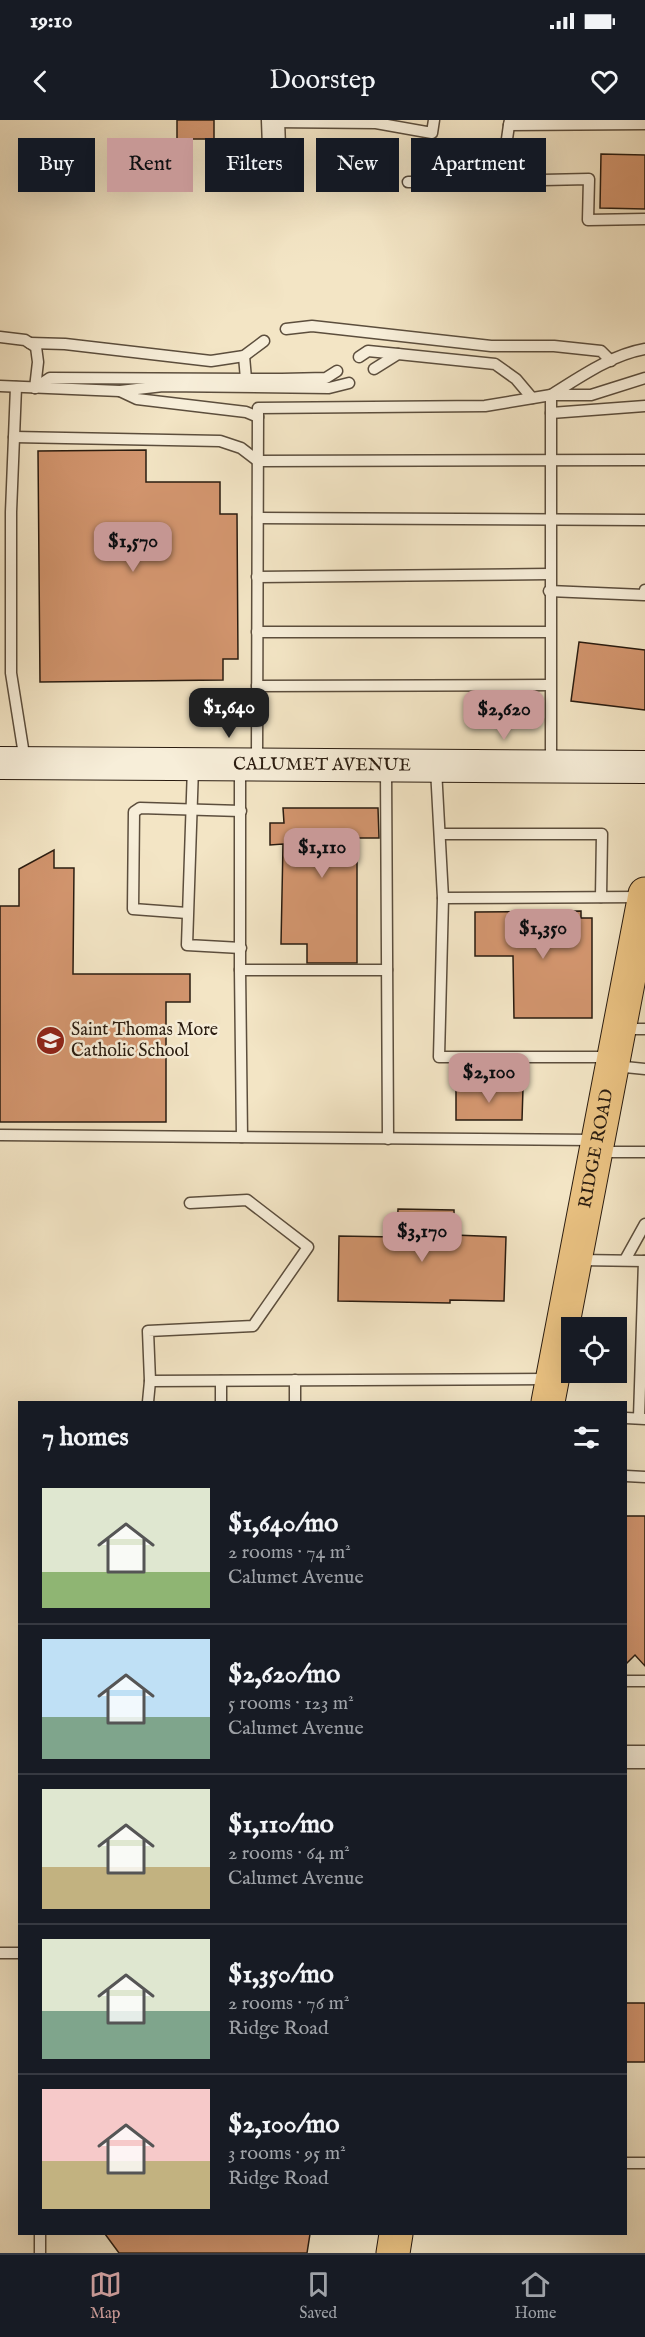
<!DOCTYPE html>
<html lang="en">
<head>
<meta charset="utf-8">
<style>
  :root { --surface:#171b24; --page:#20242c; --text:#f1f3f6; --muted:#9ea1a6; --line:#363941; --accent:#c59692 }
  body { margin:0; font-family:"IM FELL English",serif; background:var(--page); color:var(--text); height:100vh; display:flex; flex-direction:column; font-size:22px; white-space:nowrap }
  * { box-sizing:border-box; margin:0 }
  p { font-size:20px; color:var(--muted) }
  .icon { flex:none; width:33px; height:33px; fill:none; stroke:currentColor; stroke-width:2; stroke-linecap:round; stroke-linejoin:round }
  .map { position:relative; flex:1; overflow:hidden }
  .side { position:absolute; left:18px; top:1281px; width:609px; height:834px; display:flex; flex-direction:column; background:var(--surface); border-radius:0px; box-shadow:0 6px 24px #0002 }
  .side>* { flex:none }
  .hud { position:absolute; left:18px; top:18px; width:609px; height:54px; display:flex; gap:12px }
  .fabs { position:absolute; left:561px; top:1197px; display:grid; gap:12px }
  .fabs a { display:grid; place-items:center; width:66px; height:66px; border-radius:0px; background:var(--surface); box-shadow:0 6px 24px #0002; font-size:30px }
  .price { position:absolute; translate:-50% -51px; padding:0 14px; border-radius:12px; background:var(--accent); color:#111; font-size:20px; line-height:39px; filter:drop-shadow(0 2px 3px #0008) }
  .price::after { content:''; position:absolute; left:50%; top:36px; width:18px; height:14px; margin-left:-9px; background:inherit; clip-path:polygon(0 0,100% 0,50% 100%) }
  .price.current { background:#222; color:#fff }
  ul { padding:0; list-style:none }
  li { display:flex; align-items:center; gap:18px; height:150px; padding:0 24px }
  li+li { border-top:2px solid var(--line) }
  li span { display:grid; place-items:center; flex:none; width:168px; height:120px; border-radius:0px; color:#555 }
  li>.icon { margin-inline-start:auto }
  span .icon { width:72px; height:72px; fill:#fffc; stroke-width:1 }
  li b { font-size:26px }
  h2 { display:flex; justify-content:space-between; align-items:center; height:72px; padding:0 24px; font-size:26px }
  .pill { padding:0 21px; border-radius:0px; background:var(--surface); box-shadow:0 6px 24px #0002; font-size:21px; line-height:54px }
  .pill.current { background:var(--accent); color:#111 }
  .status { display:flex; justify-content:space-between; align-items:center; height:42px; padding:0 30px; background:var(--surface); direction:ltr }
  .status svg { height:16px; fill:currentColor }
  header { display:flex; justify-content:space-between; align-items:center; height:78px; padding:0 24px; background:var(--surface); font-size:27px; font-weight:600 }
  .tab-bar { display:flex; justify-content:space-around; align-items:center; height:84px; border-top:2px solid var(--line); background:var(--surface); font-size:16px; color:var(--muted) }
  .tab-bar a { display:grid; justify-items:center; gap:3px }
  .tab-bar .current { color:var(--accent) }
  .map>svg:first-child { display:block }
  .building { fill:#d2956e; stroke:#2a1c10; stroke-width:1.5 }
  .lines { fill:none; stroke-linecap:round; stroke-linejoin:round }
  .service-casing { stroke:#5c4e3d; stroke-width:13 }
  .minor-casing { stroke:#5c4e3d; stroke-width:25 }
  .secondary-casing { stroke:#2a1c10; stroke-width:34 }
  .primary-casing { stroke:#2a1c10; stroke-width:35 }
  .service { stroke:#f7eed9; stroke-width:10 }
  .minor { stroke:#f7eed9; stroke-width:22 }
  .secondary { stroke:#f7eed9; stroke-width:32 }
  .primary { stroke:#eac282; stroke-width:33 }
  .labels { text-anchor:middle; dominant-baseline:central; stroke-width:5; stroke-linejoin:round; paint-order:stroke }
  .street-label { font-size:18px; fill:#2a1c10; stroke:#f7eed9 }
  .poi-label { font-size:18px; fill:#2a1c10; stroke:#f7eed9; text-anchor:start }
</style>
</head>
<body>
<div class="status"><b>19:10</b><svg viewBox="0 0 49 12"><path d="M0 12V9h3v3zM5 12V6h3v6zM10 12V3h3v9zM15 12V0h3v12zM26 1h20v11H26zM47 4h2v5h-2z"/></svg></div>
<header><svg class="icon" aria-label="back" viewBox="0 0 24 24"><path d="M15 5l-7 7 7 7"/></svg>Doorstep<svg class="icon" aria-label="heart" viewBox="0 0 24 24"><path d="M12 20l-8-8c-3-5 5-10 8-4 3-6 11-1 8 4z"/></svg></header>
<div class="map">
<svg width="645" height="2133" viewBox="0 0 645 2133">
  <rect width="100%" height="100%" fill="#f3e5c5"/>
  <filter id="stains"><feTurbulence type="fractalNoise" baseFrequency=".00333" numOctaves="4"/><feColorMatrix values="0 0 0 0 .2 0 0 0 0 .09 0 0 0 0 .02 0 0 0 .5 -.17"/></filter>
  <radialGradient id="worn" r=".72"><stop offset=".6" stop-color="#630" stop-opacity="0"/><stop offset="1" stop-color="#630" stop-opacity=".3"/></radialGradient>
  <g class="building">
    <rect x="177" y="0" width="37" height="19"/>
    <path d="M601,34L645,35V89L600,88Z"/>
    <path d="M146,330V362H220V394H237L238,539H223V560L40,562L38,331Z"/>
    <path d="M579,522L645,530V590L571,581Z"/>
    <path d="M283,688H378L379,718H357V843H307V824H281L283,724L270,725V703H284Z"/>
    <path d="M54,730V748H74L73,854H190V882H166V1002H0V786H19V749Z"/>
    <path d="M581,791V798H592V898H514L513,836H475V792Z"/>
    <path d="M456,968H523L522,1000H456Z"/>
    <path d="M398,1089L454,1090V1115L506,1117L504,1181L450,1180V1183L338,1181L339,1116L397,1117Z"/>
    <path d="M626,1396H645V1546L635,1535L626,1544Z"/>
    <rect x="626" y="1883" width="19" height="59"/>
    <path d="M105,2114H310L307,2133H119Z"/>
  </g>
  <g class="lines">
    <defs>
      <g id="service">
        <path d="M510,0L509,5L645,4"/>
        <path d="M273,2L376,3L432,13L434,0"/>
        <path d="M501,61L589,59L588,100L645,99"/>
        <path d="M408,62L501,61L509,5"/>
        <path d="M286,209L312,206L491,226H554L601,231L611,241"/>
        <path d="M0,217L25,220L36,227L38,242L35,268"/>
        <path d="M30,223L65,224L211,241L244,236L264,221"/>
        <path d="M645,229C611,235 580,257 551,275H591L645,258"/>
        <path d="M244,236L246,259"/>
        <path d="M359,237L368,231L398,234"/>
        <path d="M374,249L398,234L495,244L516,259L532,278"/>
        <path d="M0,266L120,271L163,266L329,268L349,263"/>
        <path d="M16,267L11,392V553L25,641"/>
        <path d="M35,268L50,258L282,259L326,258L337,251"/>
        <path d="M120,271L137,279L246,292L258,297"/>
        <path d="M551,293L645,286"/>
        <path d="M14,317L220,321L241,328L258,341L645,340"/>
        <path d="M258,398L645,400"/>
        <path d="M257,457L549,454"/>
        <path d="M549,471L644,475L645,470"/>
        <path d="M257,512H549"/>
        <path d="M257,566L550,565"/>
        <path d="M257,641L258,288L485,286L551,275V645"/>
        <path d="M193,647L187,825L241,828"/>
        <path d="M240,648V850H387"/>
        <path d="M386,648L388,1019"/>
        <path d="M436,649L443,778L641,777"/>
        <path d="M440,714H602L601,777"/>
        <path d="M443,778L439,937H610"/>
        <path d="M187,793L133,789L134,692L140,688L241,691"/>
        <path d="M240,850L242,1017"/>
        <path d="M623,909H645"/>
        <path d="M615,946L645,949"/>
        <path d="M0,1015L594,1020"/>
        <path d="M599,1032H645"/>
        <path d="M190,1083L247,1080L308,1127L253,1206L148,1211L150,1261L549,1259"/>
        <path d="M579,1140L645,1141"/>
        <path d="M625,1140L645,1104"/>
        <path d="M295,1260V1282"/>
        <path d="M148,1282L150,1261"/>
        <path d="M221,1282V1261"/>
        <path d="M626,1298L645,1299"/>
        <path d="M639,1298L644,1141"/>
        <path d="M626,1356L645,1357"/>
        <path d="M626,1561H645"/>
        <path d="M0,1833H20"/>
        <path d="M626,2043H645"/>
        <path d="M40,2114V2133"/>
      </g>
      <g id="minor">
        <path d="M273,0L274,27"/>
        <path d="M626,1637H645"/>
      </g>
      <g id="secondary">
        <path id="s1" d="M0,643L645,647"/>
      </g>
      <g id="primary">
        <path id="s2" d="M548,1282L645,774"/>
        <path d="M393,2133L396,2114"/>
      </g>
    </defs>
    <use href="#service" class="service-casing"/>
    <use href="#minor" class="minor-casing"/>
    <use href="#secondary" class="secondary-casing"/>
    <use href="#primary" class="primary-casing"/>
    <use href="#service" class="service"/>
    <use href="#minor" class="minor"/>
    <use href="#secondary" class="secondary"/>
    <use href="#primary" class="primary"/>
  </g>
  <defs>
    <symbol id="school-disc" viewBox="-11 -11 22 22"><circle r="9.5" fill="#8f2418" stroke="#f7eed9"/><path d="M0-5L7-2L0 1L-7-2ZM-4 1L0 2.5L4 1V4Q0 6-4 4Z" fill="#fff"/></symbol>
  </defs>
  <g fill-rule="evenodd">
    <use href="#school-disc" x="34" y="904" width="33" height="33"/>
  </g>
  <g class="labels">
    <g class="street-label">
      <text stroke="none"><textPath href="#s1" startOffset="322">CALUMET AVENUE</textPath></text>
      <text stroke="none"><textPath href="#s2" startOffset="258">RIDGE ROAD</textPath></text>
    </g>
    <g class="poi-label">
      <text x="71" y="910">Saint Thomas More<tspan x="71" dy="21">Catholic School</tspan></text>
    </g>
  </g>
  <rect width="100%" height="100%" filter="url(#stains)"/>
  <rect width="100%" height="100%" fill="url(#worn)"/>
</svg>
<div class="fabs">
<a><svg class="icon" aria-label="locate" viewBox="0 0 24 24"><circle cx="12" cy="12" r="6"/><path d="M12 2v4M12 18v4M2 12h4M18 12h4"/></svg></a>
</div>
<b class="price" style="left:133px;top:453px">$1,570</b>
<b class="price current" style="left:229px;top:619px">$1,640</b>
<b class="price" style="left:504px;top:621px">$2,620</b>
<b class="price" style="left:322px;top:759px">$1,110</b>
<b class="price" style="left:543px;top:840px">$1,350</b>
<b class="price" style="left:489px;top:984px">$2,100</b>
<b class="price" style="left:422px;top:1143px">$3,170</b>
<div class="hud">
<a class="pill">Buy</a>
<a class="pill current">Rent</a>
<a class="pill">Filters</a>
<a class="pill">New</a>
<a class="pill">Apartment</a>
</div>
<section class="side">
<h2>7 homes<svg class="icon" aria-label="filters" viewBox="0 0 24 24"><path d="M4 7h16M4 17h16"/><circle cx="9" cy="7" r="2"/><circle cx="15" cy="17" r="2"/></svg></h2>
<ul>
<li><span style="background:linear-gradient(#dfe7d0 70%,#8fb573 0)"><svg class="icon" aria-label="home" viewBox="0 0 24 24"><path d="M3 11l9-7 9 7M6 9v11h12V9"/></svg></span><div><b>$1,640/mo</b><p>2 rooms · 74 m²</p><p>Calumet Avenue</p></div></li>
<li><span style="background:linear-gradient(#bfe0f5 65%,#7fa58c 0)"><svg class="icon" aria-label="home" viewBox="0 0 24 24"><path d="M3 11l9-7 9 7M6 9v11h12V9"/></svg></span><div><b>$2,620/mo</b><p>5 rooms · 123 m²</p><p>Calumet Avenue</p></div></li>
<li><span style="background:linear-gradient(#dfe7d0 65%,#c2b280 0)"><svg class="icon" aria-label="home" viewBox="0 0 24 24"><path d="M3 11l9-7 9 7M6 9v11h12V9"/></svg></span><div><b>$1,110/mo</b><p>2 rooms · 64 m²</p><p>Calumet Avenue</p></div></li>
<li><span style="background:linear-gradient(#dfe7d0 60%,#7fa58c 0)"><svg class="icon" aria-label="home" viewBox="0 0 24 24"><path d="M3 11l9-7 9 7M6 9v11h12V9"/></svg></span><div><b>$1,350/mo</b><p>2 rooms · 76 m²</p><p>Ridge Road</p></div></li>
<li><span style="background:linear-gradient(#f6c9c9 60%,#c2b280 0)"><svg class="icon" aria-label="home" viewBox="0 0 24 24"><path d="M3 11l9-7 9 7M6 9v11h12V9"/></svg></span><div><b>$2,100/mo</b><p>3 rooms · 95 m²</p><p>Ridge Road</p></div></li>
</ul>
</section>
</div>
<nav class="tab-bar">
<a class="current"><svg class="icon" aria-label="map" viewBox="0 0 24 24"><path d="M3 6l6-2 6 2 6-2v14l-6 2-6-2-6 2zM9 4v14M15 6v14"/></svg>Map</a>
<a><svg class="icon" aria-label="saved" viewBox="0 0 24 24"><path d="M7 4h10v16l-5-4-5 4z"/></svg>Saved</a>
<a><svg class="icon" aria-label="home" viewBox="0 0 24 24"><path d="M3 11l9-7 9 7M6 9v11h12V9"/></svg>Home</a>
</nav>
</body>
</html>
